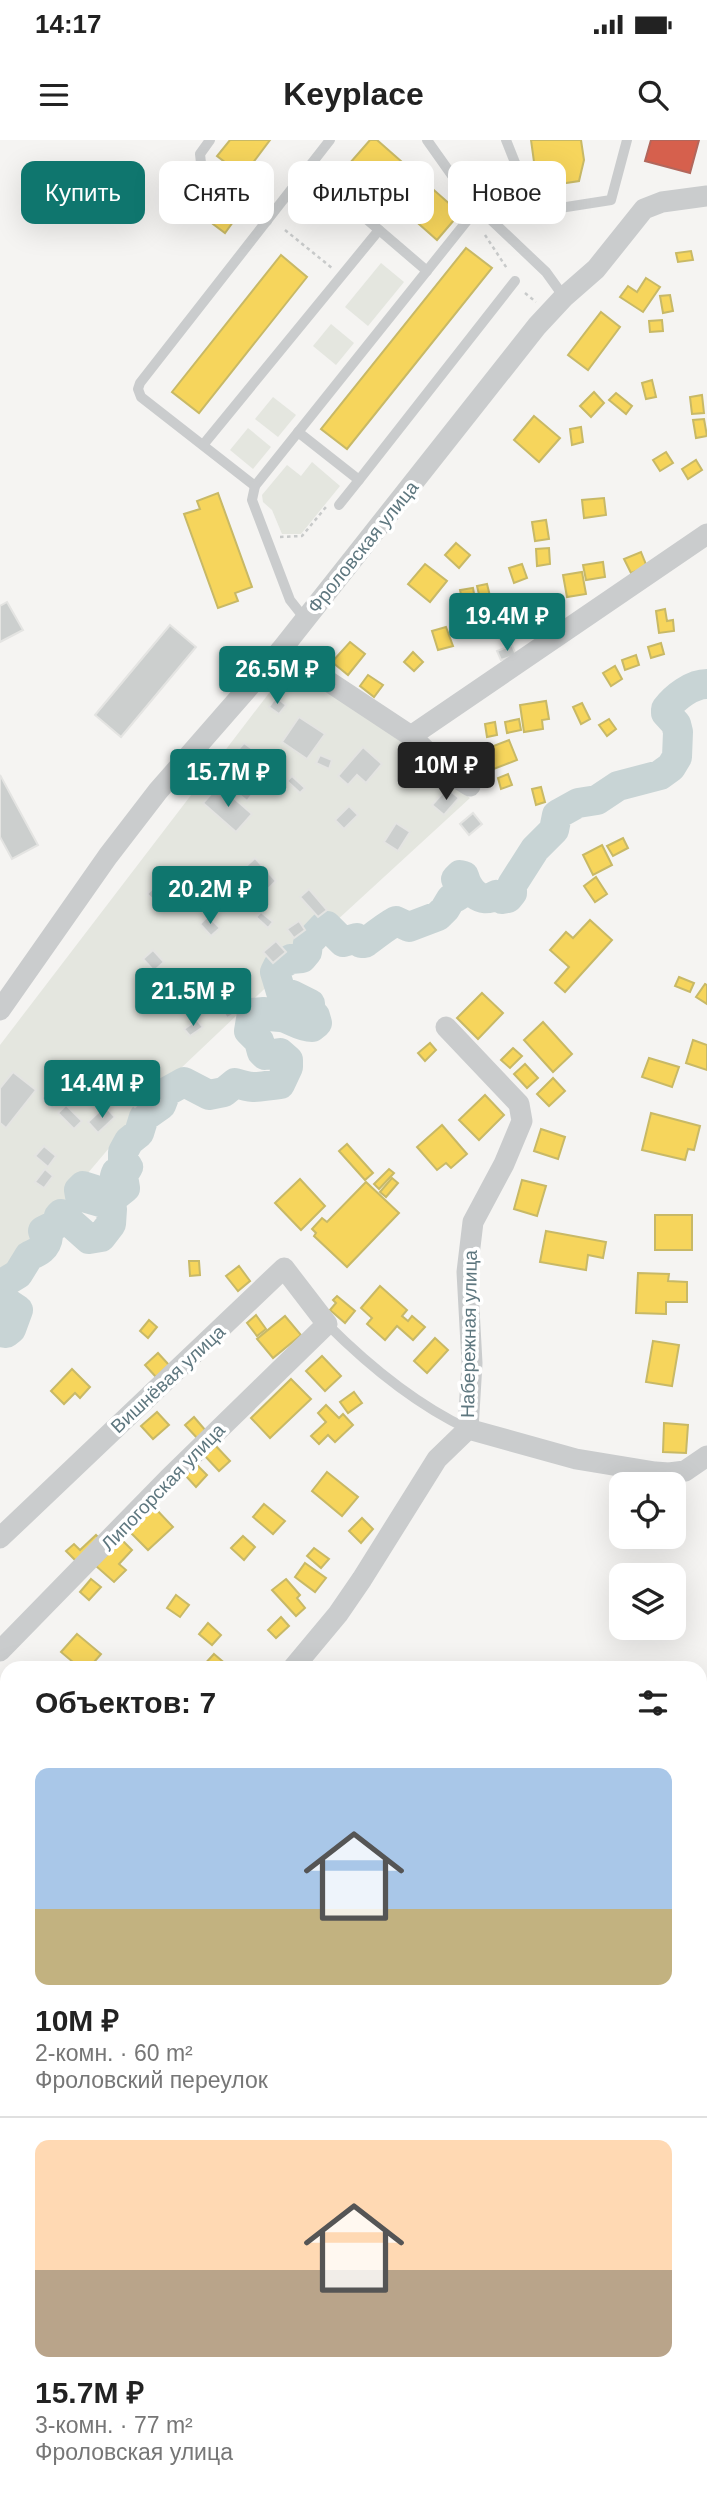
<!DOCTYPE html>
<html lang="ru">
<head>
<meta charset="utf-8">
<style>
  :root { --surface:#fff; --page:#f2f2f2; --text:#222; --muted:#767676; --line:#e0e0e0; --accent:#0f766e }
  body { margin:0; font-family:Helvetica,sans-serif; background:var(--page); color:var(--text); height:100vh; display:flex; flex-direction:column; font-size:26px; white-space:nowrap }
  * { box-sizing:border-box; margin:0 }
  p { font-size:23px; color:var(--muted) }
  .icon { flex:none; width:38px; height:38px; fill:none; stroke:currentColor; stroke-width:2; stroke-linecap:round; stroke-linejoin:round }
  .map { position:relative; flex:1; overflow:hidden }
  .drawer { position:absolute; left:0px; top:1521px; width:707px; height:842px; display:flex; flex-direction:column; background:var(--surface); border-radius:21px 21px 0 0; box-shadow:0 7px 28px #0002 }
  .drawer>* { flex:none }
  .top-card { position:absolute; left:21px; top:21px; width:665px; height:63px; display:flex; gap:14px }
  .controls { position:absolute; left:609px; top:1332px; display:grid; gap:14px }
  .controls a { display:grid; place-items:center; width:77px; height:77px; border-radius:14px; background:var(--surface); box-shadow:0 7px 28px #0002; font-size:35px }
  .price { position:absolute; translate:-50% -60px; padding:0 16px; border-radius:7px; background:var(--accent); color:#fff; font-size:23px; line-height:46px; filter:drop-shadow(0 2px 4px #0008) }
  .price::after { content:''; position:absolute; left:50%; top:42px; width:21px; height:16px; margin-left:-10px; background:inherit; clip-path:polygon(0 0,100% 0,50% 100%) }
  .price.current { background:#222; color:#fff }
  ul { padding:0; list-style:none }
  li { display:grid; align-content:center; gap:14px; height:371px; padding:0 35px }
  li+li { border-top:2px solid var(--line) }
  li span { display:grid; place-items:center; height:217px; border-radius:14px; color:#555 }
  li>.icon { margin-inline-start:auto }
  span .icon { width:126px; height:126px; fill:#fffc; stroke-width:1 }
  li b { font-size:30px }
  h2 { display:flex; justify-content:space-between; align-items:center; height:84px; padding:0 35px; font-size:30px }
  .chip { padding:0 24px; border-radius:14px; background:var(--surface); box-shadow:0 7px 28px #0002; font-size:24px; line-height:63px }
  .chip.current { background:var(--accent); color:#fff }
  .status { display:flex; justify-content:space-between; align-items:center; height:49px; padding:0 35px; background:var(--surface); direction:ltr }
  .status svg { height:19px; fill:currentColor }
  header { display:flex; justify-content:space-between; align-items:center; height:91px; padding:0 35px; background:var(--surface); font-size:32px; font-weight:600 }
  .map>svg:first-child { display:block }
  .green { fill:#e4e6df }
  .homes { fill:#f6d55c; stroke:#c8b966; stroke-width:2 }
  .shops { fill:#d6604d; stroke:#b2675c; stroke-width:2 }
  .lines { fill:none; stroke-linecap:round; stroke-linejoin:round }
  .river { stroke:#c8d4d5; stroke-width:30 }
  .building { fill:#cccfce; stroke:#e4e4e2; stroke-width:2 }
  .path { stroke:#c8caca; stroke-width:2.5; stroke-dasharray:3.5 3.5; stroke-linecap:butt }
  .service { stroke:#cacccd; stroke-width:10 }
  .minor { stroke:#cacccd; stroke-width:21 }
  .labels { text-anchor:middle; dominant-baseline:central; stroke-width:7; stroke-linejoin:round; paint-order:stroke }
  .street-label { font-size:19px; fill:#5e777f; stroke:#fff }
</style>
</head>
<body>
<div class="status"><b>14:17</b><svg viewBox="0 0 49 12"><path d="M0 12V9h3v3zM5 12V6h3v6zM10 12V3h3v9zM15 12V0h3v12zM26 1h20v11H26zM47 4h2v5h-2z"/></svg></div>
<header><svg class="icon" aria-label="menu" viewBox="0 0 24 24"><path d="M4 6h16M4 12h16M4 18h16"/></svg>Keyplace<svg class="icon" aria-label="search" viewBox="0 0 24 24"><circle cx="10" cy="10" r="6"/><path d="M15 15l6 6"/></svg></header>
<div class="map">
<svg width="707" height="2361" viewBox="0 0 707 2361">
  <rect width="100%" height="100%" fill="#f5f4f2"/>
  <g class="green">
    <path d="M381,123L404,142L368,186L345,167Z"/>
    <path d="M331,184L354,203L336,225L313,206Z"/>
    <path d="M273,257L296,275L278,297L255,279Z"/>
    <path d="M248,288L271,307L253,329L230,310Z"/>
    <path d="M312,322L340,346L301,394H282L272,370L263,362L262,355L287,325L301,336Z"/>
    <path d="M292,523L405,604L470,658L335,782L159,949L0,1137V905Z"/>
  </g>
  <g class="homes">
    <path d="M230,0H270L243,36L217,16Z"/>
    <path d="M370,0H377L460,73L437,100L350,23Z"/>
    <path d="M531,0H581L584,20L579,41L547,46L535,29Z"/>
    <path d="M221,73L233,82L225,93L213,84Z"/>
    <path d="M466,108L492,128L347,309L321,289Z"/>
    <path d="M691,111L693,120L678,122L676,113Z"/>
    <path d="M281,115L307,137L199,273L172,252Z"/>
    <path d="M646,138L660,147L643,172L620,157L628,146L637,152Z"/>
    <path d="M670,155L673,171L663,173L660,156Z"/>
    <path d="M601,172L620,187L588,230L568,215Z"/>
    <path d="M662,180L663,191L650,192L649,181Z"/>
    <path d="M652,240L656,257L646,259L642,243Z"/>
    <path d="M594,252L604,263L591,277L580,266Z"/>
    <path d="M616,253L632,266L626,274L609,260Z"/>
    <path d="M702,255L704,273L692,274L690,257Z"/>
    <path d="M534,276L560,298L539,322L514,300Z"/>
    <path d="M704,279L707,296L696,298L693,280Z"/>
    <path d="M581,287L583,302L572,305L570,289Z"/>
    <path d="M666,312L673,323L660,331L653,320Z"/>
    <path d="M696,320L702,330L688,339L682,329Z"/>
    <path d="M218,353L252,447L235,453L238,461L218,468L184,374L200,369L197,361Z"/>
    <path d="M604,358L606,375L584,378L582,360Z"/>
    <path d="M546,380L549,399L535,401L532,382Z"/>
    <path d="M456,403L470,415L459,428L445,415Z"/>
    <path d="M549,408L550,424L537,426L536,409Z"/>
    <path d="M641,412L647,427L631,433L624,419Z"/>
    <path d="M603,422L605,437L586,440L583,425Z"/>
    <path d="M425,424L447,441L430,462L408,444Z"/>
    <path d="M522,424L527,438L514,443L509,428Z"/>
    <path d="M582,432L586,454L567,457L563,435Z"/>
    <path d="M487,444L491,460L481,463L477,446Z"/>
    <path d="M473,448L476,465L464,468L460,450Z"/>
    <path d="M665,469L667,481L673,480L674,491L659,493L656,471Z"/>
    <path d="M446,487L453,506L438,510L432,491Z"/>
    <path d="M350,502L365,514L348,535L332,522Z"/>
    <path d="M661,503L664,514L651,518L648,507Z"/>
    <path d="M413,512L423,522L414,531L404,522Z"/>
    <path d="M636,515L639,525L625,530L622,520Z"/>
    <path d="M615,526L622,539L611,546L603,533Z"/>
    <path d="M368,535L383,545L374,557L360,546Z"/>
    <path d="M546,561L549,579L542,580L543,589L524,592L520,565Z"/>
    <path d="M582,563L590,579L581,584L573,567Z"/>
    <path d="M519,579L521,590L507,593L505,582Z"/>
    <path d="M609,579L616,589L607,596L599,585Z"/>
    <path d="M495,582L497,595L487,597L485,584Z"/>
    <path d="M509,600L517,620L491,630L483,610Z"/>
    <path d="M508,634L512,645L501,649L498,638Z"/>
    <path d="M541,647L545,662L536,665L532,649Z"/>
    <path d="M623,698L628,708L613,716L607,706Z"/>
    <path d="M602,705L612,725L593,735L583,715Z"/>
    <path d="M596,737L607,754L595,762L584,746Z"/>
    <path d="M590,780L612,800L565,852L555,843L569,827L550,810L566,792L573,798Z"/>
    <path d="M679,837L694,843L690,852L675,846Z"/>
    <path d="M705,844L707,845V864L696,857Z"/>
    <path d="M482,853L503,873L478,899L457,878Z"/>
    <path d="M543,882L572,914L553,932L524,900Z"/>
    <path d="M693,900L707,905V930L686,923Z"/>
    <path d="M430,903L436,910L425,921L418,913Z"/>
    <path d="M513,908L522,916L510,928L501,920Z"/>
    <path d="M649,918L679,927L672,947L642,937Z"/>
    <path d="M525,924L538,938L527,948L514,934Z"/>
    <path d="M553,938L565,951L549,966L537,954Z"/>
    <path d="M485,955L504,975L479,1000L459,980Z"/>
    <path d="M651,973L700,986L694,1010L688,1009L685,1020L642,1010Z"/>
    <path d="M442,985L467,1014L451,1028L446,1023L437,1030L417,1007Z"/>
    <path d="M541,989L565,997L558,1019L534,1011Z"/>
    <path d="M347,1004L373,1033L365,1040L339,1011Z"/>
    <path d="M389,1029L394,1033L379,1049L374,1044Z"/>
    <path d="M392,1038L398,1043L386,1057L380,1052Z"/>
    <path d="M300,1039L325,1066L301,1090L275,1063Z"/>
    <path d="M522,1040L546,1046L537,1076L514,1069Z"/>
    <path d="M366,1042L399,1073L347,1127L314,1096L316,1093L312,1089L322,1078L327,1082Z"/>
    <rect x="655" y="1075" width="37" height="35"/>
    <path d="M546,1091L606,1102L603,1118L588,1115L586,1130L540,1122Z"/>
    <path d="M189,1121H199L200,1135L190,1136Z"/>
    <path d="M239,1126L250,1141L238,1151L226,1136Z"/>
    <path d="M638,1133L669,1134L668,1141L687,1142V1162H666V1174L636,1173Z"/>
    <path d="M380,1146L407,1170L402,1176L408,1181L412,1176L425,1187L413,1200L397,1186L385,1200L367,1184L372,1178L361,1168Z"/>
    <path d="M337,1156L355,1171L345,1183L330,1170L336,1163L333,1160Z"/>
    <path d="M256,1175L266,1189L257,1196L247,1183Z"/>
    <path d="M285,1176L301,1195L273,1218L257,1199Z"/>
    <path d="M149,1180L157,1187L148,1198L140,1191Z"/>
    <path d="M435,1198L448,1210L427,1233L414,1221Z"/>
    <path d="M653,1201L679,1205L672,1246L646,1242Z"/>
    <path d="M158,1213L169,1225L156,1237L145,1225Z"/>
    <path d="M322,1216L341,1236L325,1251L306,1231Z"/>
    <path d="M72,1229L90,1247L80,1258L75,1253L64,1264L51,1251Z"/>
    <path d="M291,1239L311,1259L270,1298L251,1278Z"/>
    <path d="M354,1252L362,1263L348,1273L340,1262Z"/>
    <path d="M326,1265L339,1278L343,1274L353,1285L335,1302L328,1295L319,1304L311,1296L326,1282L318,1273Z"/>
    <path d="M157,1272L169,1285L153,1299L141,1286Z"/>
    <path d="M194,1277L206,1291L198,1299L185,1285Z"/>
    <path d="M664,1283L688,1285L686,1313L663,1312Z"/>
    <path d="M215,1305L230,1321L219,1331L204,1315Z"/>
    <path d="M196,1324L207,1335L196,1347L185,1335Z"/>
    <path d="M327,1332L358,1357L342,1376L312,1351Z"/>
    <path d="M264,1364L285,1381L273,1394L253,1377Z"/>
    <path d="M154,1367L173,1387L148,1410L129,1391Z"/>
    <path d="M362,1378L373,1389L361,1403L349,1391Z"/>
    <path d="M96,1395L103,1402L79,1424L66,1411L74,1404L80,1410Z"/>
    <path d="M243,1396L255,1407L244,1420L231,1408Z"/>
    <path d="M121,1399L132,1410L119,1424L126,1430L114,1442L96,1426Z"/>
    <path d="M314,1408L329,1419L321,1428L307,1416Z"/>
    <path d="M305,1423L326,1438L315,1452L295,1437Z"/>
    <path d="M91,1439L101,1447L89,1460L80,1452Z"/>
    <path d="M286,1439L300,1455L297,1458L305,1468L296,1476L272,1450Z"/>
    <path d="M176,1455L189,1465L180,1477L167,1468Z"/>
    <path d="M281,1477L289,1486L276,1498L268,1490Z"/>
    <path d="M208,1483L221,1495L212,1505L199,1494Z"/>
    <path d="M77,1494L101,1514L89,1528H80L61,1512Z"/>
    <path d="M214,1514L228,1526L227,1528H201Z"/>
  </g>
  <path class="shops" d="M651,0H699L690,33L645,21Z"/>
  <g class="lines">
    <g class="river">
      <path d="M0,1145L18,1134L29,1116C38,1112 47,1108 48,1096L44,1094L43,1091L57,1084L59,1076L61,1074L89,1099L101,1097L111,1084L112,1069L104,1063L80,1056L79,1050L83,1046L115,1056L125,1048L124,1042L115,1036L116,1033L125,1032L128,1027L123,1020V1012L129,1001L139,993L144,977L161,965L166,952L184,942L209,955L224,952L235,943C257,950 259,946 280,944L288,927V920L280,913L265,915L262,912L259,901L249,891L252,873L264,872C270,878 277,876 285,878C296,882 301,887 312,887L317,883L315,876L311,874L310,864L292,855L281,852L275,832L278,826L291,819L302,818L307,812L308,803L324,786H327L343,802L357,798L361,803H365C374,796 385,787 396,781L409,787L438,776L445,769L451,759C465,755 460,748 456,739L460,735L464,736C468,750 480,765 496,755L502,759L508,758L512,753V745L535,709L554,690L557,675L560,673L578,663L597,660L618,646L660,635L671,627L677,617L678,592L676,584L666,573V569C675,557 692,544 707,544"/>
      <path d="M0,1165L9,1164L18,1170L11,1189L6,1193L0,1192"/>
      <path d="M0,2111L7,2113"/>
      <path d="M409,2361L410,2356"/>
    </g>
  </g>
  <g class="building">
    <path d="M7,462L23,490L0,502V466Z"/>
    <path d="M170,485L196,507L121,597L95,575Z"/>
    <path d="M512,505L516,515L501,520L497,511Z"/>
    <path d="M276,557L286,565L279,574L269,567Z"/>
    <path d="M299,577L325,594L307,619L282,602Z"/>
    <path d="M244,603L263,617L255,627L236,612Z"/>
    <path d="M363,607L382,624L366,643L357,635L348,645L338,636Z"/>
    <path d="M320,615L332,620L329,629L316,623Z"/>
    <path d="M0,635L38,705L12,719L0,697Z"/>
    <path d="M292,636L305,648L300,653L287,641Z"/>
    <path d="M246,640L257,648L247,661L236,652Z"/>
    <path d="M219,645L252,674L236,692L203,663Z"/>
    <path d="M447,648L459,658L444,675L432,665Z"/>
    <path d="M349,666L358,675L344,689L335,680Z"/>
    <path d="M473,673L482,684L469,695L460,684Z"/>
    <path d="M396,683L410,692L398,711L384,702Z"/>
    <path d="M255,718L276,741L265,752L243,729Z"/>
    <path d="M161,740L174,754L161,767L147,754Z"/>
    <path d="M309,749L327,770L318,777L300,757Z"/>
    <path d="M261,772L273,782L268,788L256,777Z"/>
    <path d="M208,776L220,788L211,796L200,784Z"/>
    <path d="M299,781L305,790L294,798L287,789Z"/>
    <path d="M276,801L286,812L273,823L263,812Z"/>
    <path d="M153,810L164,822L154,831L143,819Z"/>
    <path d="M170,829L177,841L169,845L162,834Z"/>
    <path d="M197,846L208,861L199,868L187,854Z"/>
    <path d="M229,861L237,872L227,878L220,867Z"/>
    <path d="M197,880L203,887L190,896L184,889Z"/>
    <path d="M13,932L36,950L6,988L0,983V948Z"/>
    <path d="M53,947L63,958L52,968L42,958Z"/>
    <path d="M130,948L142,960L135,967L123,955Z"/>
    <path d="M66,965L82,981L74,989L58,973Z"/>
    <path d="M105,966L115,977L98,993L88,982Z"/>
    <path d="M44,1006L56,1016L48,1027L35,1016Z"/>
    <path d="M45,1029L53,1036L44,1048L35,1042Z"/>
  </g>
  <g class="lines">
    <g class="path">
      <path d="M285,90L332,128"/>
      <path d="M485,95L508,130"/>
      <path d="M525,153L536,162"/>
      <path d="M280,397L302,396L326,367"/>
      <path d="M700,1792L707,1785"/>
    </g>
    <g class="service">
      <path d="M210,0L200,14L202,32L267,81"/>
      <path d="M330,0L140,243L138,249L141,257L255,346L478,67"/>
      <path d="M427,0L468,58L546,132L564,157"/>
      <path d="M506,0L516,25L528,73L611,60L627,0"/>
      <path d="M308,29L427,131"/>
      <path d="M298,292L359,340L515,141"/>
      <path d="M203,305L379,90"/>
      <path d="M255,346L252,360L290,460L305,479"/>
      <path d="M339,365L359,340"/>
      <path d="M327,1184C368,1225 415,1264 468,1289"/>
      <path d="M0,1962L7,1965"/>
      <path d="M0,2058L7,2059"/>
      <path d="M545,2356L550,2361"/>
    </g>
    <g class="minor">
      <path d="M281,510L411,596L449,633L470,646"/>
      <path d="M411,596L707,394"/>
      <path d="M0,870L108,716L158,651L281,510L537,186L564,157L596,129L644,69L662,62L707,56"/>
      <path d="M446,887L519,964L522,981L504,1024L473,1082L467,1132L472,1223L468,1289"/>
      <path d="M468,1289L576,1319L655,1332L669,1333L685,1331L707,1316"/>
      <path d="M0,1398L284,1128L327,1184L168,1339L0,1511"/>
      <path d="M293,1528L338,1474L362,1439L437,1319L468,1289"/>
      <path d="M0,1807L7,1810"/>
    </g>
  </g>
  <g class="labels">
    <g class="street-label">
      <text transform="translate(363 407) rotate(-51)">Фроловская улица</text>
      <text transform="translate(469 1194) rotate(-89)">Набережная улица</text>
      <text transform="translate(168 1239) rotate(-43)">Вишнёвая улица</text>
      <text transform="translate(163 1347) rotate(-46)">Липогорская улица</text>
    </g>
  </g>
</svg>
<div class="controls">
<a><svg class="icon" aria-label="locate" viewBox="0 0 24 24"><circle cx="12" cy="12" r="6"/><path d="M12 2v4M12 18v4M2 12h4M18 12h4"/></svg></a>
<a><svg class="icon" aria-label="layers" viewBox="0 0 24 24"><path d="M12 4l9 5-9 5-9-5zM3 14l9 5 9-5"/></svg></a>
</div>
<b class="price" style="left:507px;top:513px">19.4M ₽</b>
<b class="price" style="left:277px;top:566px">26.5M ₽</b>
<b class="price current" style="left:446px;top:662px">10M ₽</b>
<b class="price" style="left:228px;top:669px">15.7M ₽</b>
<b class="price" style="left:210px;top:786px">20.2M ₽</b>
<b class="price" style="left:193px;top:888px">21.5M ₽</b>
<b class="price" style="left:102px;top:980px">14.4M ₽</b>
<div class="top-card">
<a class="chip current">Купить</a>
<a class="chip">Снять</a>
<a class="chip">Фильтры</a>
<a class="chip">Новое</a>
</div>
<section class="drawer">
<h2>Объектов: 7<svg class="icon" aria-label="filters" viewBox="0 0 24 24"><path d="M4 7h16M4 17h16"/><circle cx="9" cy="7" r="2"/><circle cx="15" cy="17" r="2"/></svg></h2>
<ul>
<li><span style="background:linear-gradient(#a9c7e8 65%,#c2b280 0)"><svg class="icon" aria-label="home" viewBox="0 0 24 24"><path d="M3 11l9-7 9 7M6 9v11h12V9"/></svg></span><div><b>10M ₽</b><p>2-комн. · 60 m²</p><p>Фроловский переулок</p></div></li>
<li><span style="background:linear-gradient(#ffd9b3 60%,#b9a48a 0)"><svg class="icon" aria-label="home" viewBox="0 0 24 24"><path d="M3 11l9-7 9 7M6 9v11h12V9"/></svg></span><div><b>15.7M ₽</b><p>3-комн. · 77 m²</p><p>Фроловская улица</p></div></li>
</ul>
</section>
</div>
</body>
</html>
